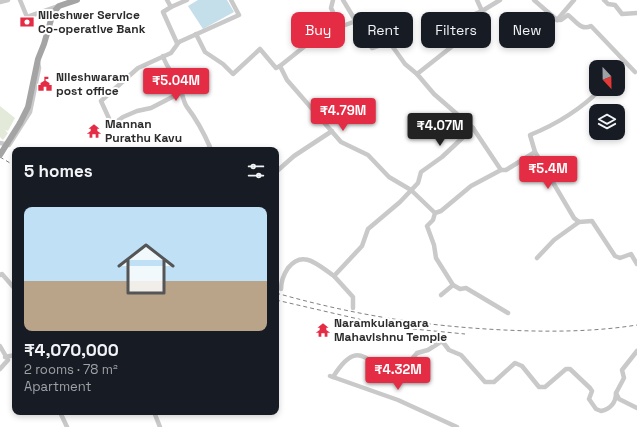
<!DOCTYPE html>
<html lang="en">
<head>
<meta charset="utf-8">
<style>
  :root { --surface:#171b24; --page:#242831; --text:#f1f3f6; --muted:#9ea1a6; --accent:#e52c45 }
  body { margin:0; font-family:"Space Grotesk",sans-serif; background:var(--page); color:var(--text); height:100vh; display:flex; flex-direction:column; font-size:15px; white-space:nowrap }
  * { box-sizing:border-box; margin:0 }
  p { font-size:13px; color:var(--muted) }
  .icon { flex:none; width:22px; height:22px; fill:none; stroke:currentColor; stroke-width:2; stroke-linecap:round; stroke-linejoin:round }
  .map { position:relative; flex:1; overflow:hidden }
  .drawer { position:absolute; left:12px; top:147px; width:267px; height:268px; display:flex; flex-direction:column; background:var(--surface); border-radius:8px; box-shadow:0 2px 6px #0003 }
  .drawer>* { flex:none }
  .guide { position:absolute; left:291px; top:12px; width:286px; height:36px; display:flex; gap:8px }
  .needle { width:26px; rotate:158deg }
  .tools { position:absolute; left:589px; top:60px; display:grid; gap:8px }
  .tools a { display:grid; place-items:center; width:36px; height:36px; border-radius:8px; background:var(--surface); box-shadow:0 2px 6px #0003; font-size:20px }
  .price { position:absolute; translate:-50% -34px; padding:0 9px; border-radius:4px; background:var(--accent); color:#fff; font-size:13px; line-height:26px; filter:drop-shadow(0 1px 2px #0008) }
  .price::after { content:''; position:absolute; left:50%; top:24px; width:12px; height:9px; margin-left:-6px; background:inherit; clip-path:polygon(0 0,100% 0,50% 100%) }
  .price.selected { background:#222; color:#fff }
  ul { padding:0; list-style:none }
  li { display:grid; align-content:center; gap:8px; height:212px; padding:0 12px }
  li span { display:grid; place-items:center; height:124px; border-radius:8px; color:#555 }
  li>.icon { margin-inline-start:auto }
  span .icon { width:72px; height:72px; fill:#fffc; stroke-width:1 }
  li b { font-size:17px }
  h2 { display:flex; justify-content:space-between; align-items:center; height:48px; padding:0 12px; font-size:17px }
  .chip { padding:0 14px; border-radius:8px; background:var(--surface); box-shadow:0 2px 6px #0003; font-size:14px; line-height:36px }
  .chip.selected { background:var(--accent); color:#fff }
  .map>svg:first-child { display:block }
  .green { fill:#e3ead9 }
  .water { fill:#c4deea }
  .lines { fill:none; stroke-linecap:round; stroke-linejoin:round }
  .minor { stroke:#c9c9c9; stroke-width:4.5 }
  .major { stroke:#a4a4a4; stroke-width:6 }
  .rail { stroke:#818181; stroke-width:1; stroke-dasharray:4 3; stroke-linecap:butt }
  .major-bridge { stroke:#a4a4a4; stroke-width:6 }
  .labels { text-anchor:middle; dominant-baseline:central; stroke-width:4; stroke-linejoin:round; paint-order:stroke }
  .poi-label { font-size:12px; font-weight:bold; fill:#2c2c2c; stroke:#fff; text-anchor:start }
</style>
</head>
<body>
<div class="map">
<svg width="637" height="427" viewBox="0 0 637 427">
  <rect width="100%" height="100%" fill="#fff"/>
  <path class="green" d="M0,106L15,118L8,131L5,130L8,133L3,140L0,137Z"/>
  <path class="water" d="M198,0H227L234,12L203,29L188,6Z"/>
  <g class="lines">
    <g class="minor">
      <path d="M20,0L27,17L59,6"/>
      <path d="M167,0L171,7L163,12L177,43L179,42"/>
      <path d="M333,0L331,8L337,20L335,28"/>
      <path d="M343,0L372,48L384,44L390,43L405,64L417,74L434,94L473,128L442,157L421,172L418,183L400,202L368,229L362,246L334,276L353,297V308"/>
      <path d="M477,0L482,11"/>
      <path d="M534,0L557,20L574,0"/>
      <path d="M604,0L608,4L615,5L622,14L637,13"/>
      <path d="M0,2L8,0"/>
      <path d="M171,7L187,0"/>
      <path d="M557,20H561L568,15C576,21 581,31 591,26L635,72"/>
      <path d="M196,34L205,52L223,64L233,74L260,49L276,68L280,66L305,46L329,31L356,21"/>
      <path d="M163,56C166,67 175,76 180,86C182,92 183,102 187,107C197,120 203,131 210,147L206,150"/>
      <path d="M280,66L287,80L341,142L368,155L389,177L411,190L435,213L433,220L427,226L434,245L436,258L453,285L460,289L466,288L508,313"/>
      <path d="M417,74L464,37L461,25L465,18L482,11L500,0"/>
      <path d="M182,92L151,108L137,111L123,117L112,125L101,101L138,68L171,53L179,42L239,15L231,0"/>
      <path d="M473,128L501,170H506L535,152L574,218L579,222L592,221L615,256L620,258L631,254L637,264"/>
      <path d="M0,143L9,145L30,112L39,68L38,62"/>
      <path d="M535,152L530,135C557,124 580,110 601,89"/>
      <path d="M276,172L294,156L332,131"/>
      <path d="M435,213L441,211L471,186L501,170"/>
      <path d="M537,258L554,240L579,222"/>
      <path d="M0,275L2,274L15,289"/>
      <path d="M281,289C281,282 284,274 288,268C303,249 318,265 334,276"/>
      <path d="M441,295L453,285"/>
      <path d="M0,346L8,360L0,369"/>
      <path d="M637,351L622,370L624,378L616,393L619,399L637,408"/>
      <path d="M5,357L15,355"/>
      <path d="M330,376L398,400L457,427"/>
      <path d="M333,377C358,337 365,362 395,375L400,373L417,353L428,350L442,341L449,350L461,355L485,382H494L515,363L522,366L539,387H545L566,369H570L590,388L592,391L589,399L596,409L601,411C610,409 616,403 616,393"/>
      <path d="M60,412L67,427"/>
      <path d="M154,412L160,427"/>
    </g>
    <path class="major" d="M20,123L28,107L38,59L44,44L53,13L59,6L77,0"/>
    <g class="rail">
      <path d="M0,157L15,166"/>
      <path d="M276,293C354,315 423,326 504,330C548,332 593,332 637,325"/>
      <path d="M276,300L393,327L465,334"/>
    </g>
    <path class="major-bridge" d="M0,155L20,123"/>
  </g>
  <defs>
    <symbol id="bank-bare" viewBox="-9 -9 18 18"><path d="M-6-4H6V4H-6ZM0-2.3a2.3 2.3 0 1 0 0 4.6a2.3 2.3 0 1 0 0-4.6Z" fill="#e52c45" stroke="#fff" stroke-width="2.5" paint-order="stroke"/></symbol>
    <symbol id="civic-bare" viewBox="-9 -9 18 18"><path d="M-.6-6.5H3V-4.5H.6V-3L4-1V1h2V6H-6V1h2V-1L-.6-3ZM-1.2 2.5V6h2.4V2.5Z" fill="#e52c45" stroke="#fff" stroke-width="2.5" paint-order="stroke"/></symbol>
    <symbol id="temple-bare" viewBox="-9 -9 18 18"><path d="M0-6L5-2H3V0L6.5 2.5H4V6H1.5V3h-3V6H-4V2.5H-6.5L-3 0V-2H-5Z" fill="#e52c45" stroke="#fff" stroke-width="2.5" paint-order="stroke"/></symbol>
  </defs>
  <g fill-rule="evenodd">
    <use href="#bank-bare" x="17" y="12" width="20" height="20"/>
    <use href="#civic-bare" x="35" y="74" width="20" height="20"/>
    <use href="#temple-bare" x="84" y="121" width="20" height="20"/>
    <use href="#temple-bare" x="313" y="320" width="20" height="20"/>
  </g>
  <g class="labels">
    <g class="poi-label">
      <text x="38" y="15">Nileshwer Service<tspan x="38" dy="14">Co-operative Bank</tspan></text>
      <text x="56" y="77">Nileshwaram<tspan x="56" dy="14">post office</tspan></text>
      <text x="105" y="124">Mannan<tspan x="105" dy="14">Purathu Kavu</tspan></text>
      <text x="334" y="323">Naramkulangara<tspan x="334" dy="14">Mahavishnu Temple</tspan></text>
    </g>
  </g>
</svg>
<div class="tools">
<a><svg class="needle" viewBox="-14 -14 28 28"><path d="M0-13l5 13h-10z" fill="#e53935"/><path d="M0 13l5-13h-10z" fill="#9ea1a6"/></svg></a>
<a><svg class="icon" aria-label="layers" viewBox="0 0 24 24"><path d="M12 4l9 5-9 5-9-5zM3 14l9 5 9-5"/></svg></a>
</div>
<b class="price" style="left:176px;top:102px">₹5.04M</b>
<b class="price" style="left:343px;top:132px">₹4.79M</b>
<b class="price selected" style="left:440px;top:147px">₹4.07M</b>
<b class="price" style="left:548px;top:190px">₹5.4M</b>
<b class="price" style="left:398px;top:391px">₹4.32M</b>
<div class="guide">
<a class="chip selected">Buy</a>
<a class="chip">Rent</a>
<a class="chip">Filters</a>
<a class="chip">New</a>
</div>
<section class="drawer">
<h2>5 homes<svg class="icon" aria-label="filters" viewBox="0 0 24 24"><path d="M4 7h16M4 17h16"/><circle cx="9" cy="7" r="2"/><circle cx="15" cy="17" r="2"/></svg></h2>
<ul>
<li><span style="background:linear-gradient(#bfe0f5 60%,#b9a48a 0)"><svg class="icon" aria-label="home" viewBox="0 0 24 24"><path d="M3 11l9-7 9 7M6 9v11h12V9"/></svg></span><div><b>₹4,070,000</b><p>2 rooms · 78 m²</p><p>Apartment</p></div></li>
</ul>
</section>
</div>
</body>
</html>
